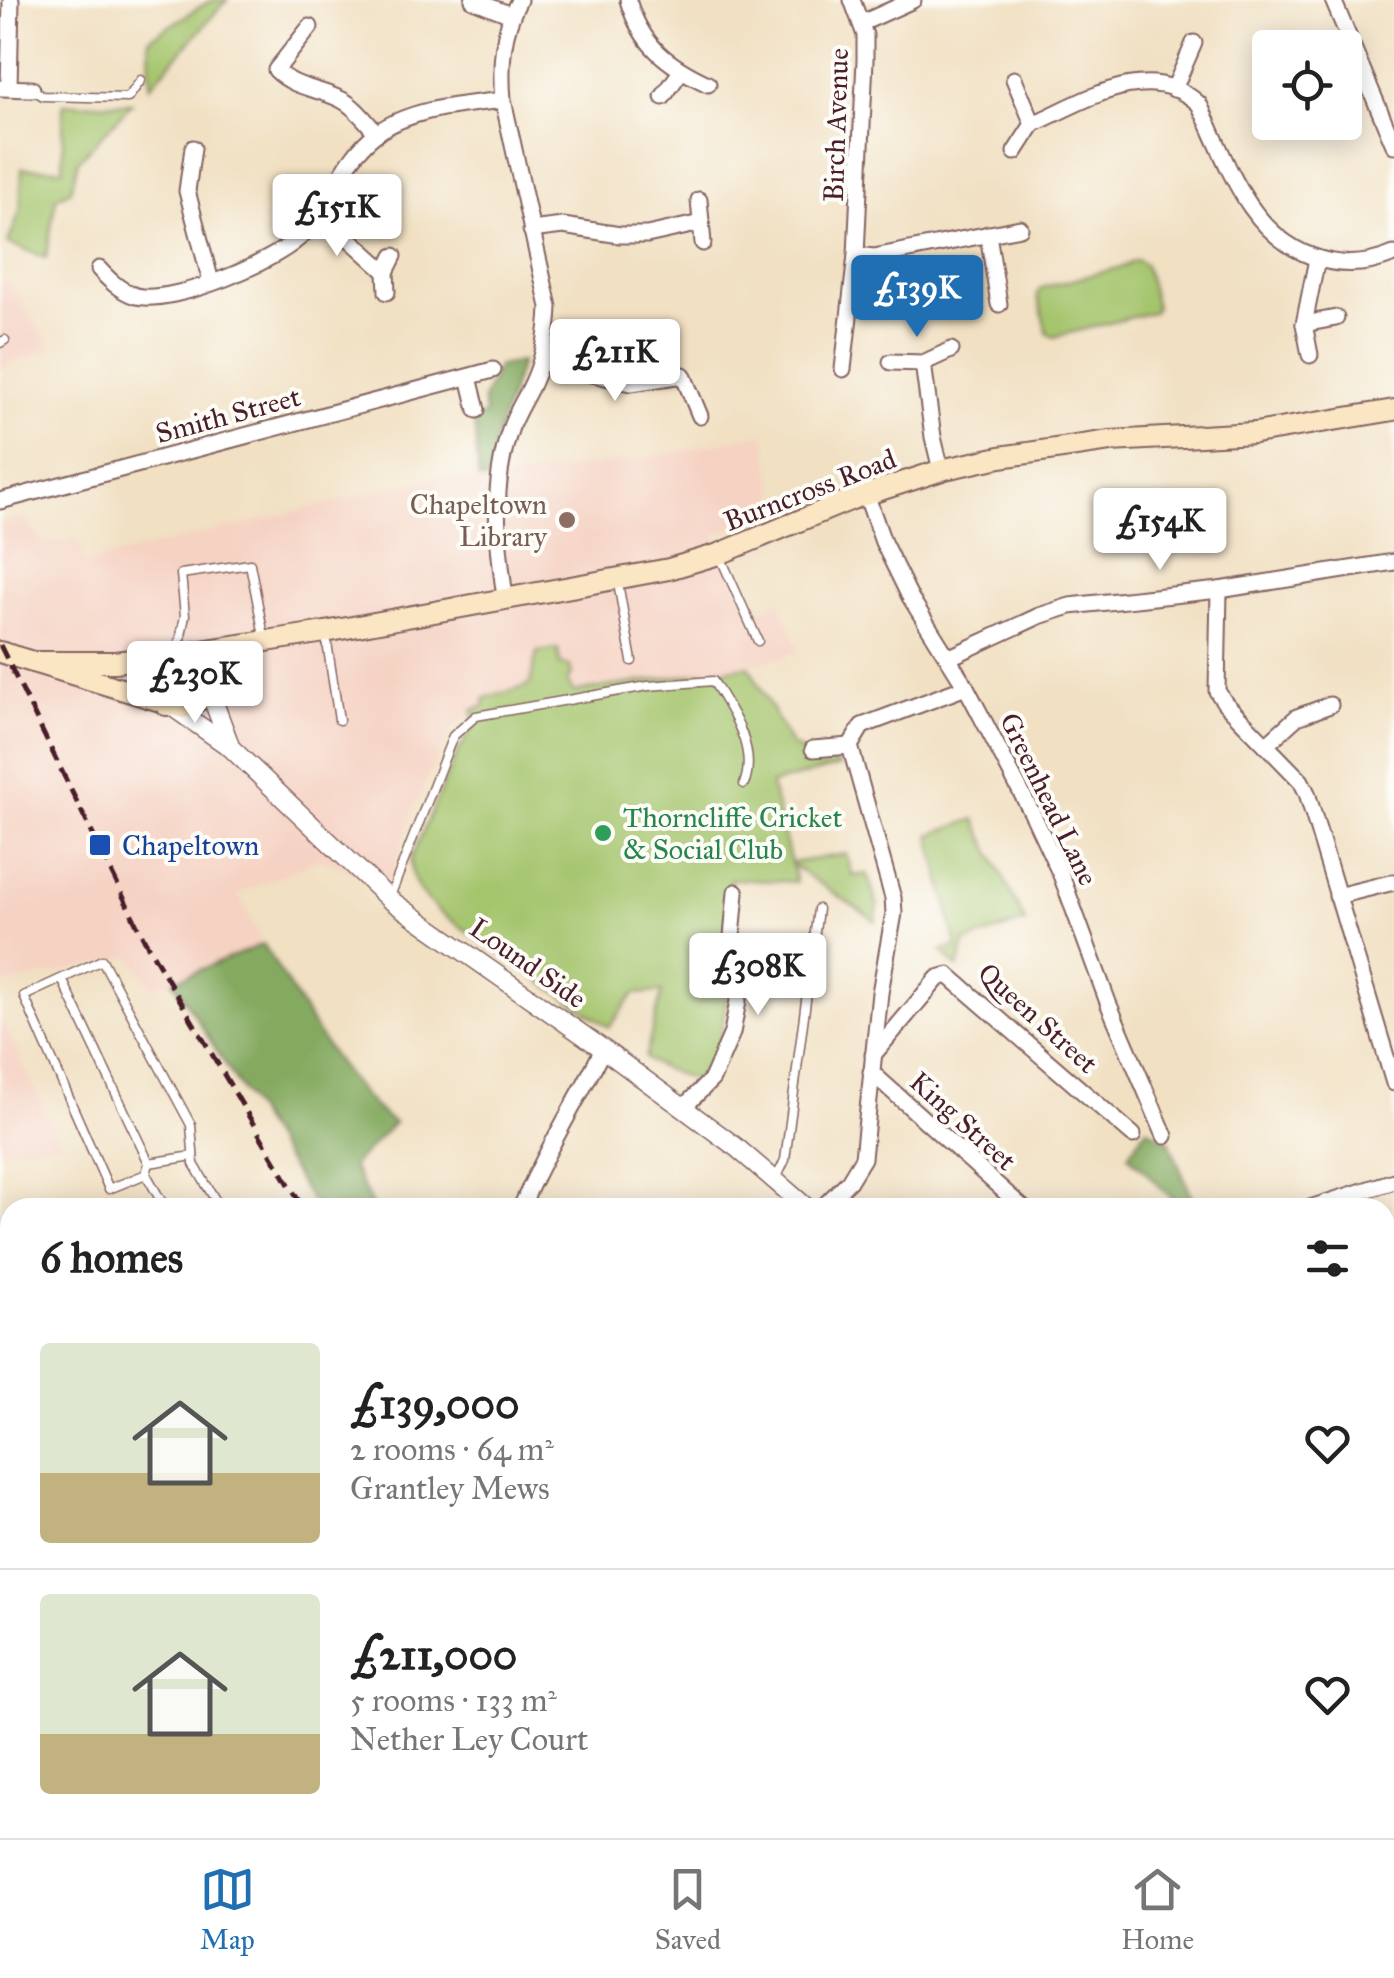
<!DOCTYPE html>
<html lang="en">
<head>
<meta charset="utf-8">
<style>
  :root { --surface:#fff; --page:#f6f6f6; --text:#222; --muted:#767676; --line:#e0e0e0; --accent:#1f6fb2 }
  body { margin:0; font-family:"IM FELL Great Primer",serif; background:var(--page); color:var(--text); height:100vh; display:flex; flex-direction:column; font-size:38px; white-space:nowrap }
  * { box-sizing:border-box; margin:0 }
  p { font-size:32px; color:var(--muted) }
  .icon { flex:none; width:55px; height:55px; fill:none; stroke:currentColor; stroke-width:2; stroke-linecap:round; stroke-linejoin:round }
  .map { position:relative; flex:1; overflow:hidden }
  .sheet { position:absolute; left:0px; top:1198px; width:1395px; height:642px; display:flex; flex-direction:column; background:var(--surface); border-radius:30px 30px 0 0; box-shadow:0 5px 25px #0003 }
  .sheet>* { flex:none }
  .fabs { position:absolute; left:1252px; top:30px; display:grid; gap:20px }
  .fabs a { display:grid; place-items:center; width:110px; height:110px; border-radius:10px; background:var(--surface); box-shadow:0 5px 25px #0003; font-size:50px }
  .price { position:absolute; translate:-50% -85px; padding:0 22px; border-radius:10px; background:#fff; color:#222; font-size:32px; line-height:65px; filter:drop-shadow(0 2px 5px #0008) }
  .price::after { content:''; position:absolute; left:50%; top:60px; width:30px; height:22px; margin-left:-15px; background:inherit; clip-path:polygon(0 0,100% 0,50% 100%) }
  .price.selected { background:var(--accent); color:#fff }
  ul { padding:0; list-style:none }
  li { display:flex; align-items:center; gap:30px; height:250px; padding:0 40px }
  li+li { border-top:2px solid var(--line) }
  li span { display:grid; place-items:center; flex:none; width:280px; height:200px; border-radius:10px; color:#555 }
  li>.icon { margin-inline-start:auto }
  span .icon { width:120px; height:120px; fill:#fffc; stroke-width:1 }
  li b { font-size:42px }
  h2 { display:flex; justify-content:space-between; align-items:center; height:120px; padding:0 40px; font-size:42px }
  .dock { display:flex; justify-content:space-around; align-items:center; height:140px; border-top:2px solid var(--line); background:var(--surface); font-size:28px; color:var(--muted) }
  .dock a { display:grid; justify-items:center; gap:5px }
  .dock .selected { color:var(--accent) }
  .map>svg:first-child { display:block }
  .built { fill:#f5d2c2 }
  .green { fill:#a5c56d; stroke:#78724c; stroke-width:2.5 }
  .forest { fill:#84aa60; stroke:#676446; stroke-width:2.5 }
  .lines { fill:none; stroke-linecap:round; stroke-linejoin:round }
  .service-casing { stroke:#846360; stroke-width:11 }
  .minor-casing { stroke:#846360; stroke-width:19 }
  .tertiary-casing { stroke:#846360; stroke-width:21 }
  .secondary-casing { stroke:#846360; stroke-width:24 }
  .primary-casing { stroke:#846360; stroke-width:26 }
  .service { stroke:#fff; stroke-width:8 }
  .minor { stroke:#fff; stroke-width:15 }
  .tertiary { stroke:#fff; stroke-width:18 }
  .secondary { stroke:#fbe6c4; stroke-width:20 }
  .primary { stroke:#f5c16b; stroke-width:22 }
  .rail { stroke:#4a1f2b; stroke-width:5; stroke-dasharray:15 8; stroke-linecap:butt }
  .education-dot { fill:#8d6e63; stroke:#fdfcf7; stroke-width:4 }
  .leisure-dot { fill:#2e9e5b; stroke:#fdfcf7; stroke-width:4 }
  .transit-dot { fill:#1a4fb4; stroke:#fdfcf7; stroke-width:4 }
  .labels { text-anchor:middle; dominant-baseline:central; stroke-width:8; stroke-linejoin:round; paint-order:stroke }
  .street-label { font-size:28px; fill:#4a1f2b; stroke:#fdfcf7 }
  .education-label { font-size:28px; fill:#785e54; stroke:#fdfcf7; text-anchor:end }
  .leisure-label { font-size:28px; fill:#27864d; stroke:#fdfcf7; text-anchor:start }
  .transit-label { font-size:28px; fill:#164399; stroke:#fdfcf7; text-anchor:start }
</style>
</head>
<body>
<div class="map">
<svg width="1394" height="1838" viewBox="0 0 1394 1838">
  <rect width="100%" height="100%" fill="#fdfcf7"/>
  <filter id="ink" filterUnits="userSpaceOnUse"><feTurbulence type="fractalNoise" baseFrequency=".01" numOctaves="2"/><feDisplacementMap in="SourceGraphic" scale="20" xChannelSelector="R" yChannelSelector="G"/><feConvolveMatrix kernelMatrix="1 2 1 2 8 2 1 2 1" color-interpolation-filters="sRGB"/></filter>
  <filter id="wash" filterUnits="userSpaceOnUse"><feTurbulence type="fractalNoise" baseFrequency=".0048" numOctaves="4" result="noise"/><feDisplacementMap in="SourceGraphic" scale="40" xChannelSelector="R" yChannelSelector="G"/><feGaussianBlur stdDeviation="2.25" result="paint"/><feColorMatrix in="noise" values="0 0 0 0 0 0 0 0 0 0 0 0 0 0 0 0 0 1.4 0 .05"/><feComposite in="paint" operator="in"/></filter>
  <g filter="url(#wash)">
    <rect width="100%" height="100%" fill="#f1e0c2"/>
    <g class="built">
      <path d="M7,281L53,348L0,369V284Z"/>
      <path d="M764,433L778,511L715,535L750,614L780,601L799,652L749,666L473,710L450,730L414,808L388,887L319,859L238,894L263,944L173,981L152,987L130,956L0,986V522L24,517L44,545L78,538L85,563L437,477L490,480L651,457Z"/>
      <path d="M0,1016L61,1144L0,1150Z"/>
      <path d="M890,1830H1193L1186,1838H899Z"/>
    </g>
    <g class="green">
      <path d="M211,0H227L150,86L149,39Z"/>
      <path d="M132,103L78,161L71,190L56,198L46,258L8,243L20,211L22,168L63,169V104Z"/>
      <path d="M1136,260L1145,265L1156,307L1153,312L1054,337L1047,333L1037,294L1041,288L1125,266Z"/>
      <path d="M558,649L560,664L570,666L572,675L567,681L573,692L749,666L791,745L807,754L809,760L825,758L840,766L771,784L791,863L846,854L853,876L867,874L878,906L876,921L792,865L796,882L730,879L726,1004L718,1052L694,1082C677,1072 660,1070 645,1058L662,992L634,994L609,1027L439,912C422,895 410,884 411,859L457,753L473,728V710L485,706L484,699C498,691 517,693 530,684L537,652Z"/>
      <path d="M975,819L1025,922L966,942L958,968L941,951L957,947L930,835Z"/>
    </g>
    <g class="forest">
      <path d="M521,362L494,444L490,480L479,479L474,419L485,415L483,400L498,366Z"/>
      <path d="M263,944C297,997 344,1089 394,1123L352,1166L373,1207H315L173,981Z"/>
      <path d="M1147,1128L1169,1141L1196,1207H1176L1170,1196L1128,1155Z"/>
      <path d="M676,1830H890L899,1838H679Z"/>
    </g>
  </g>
  <g filter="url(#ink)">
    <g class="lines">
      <defs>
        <g id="service">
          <path d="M32,89L43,96L128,98L141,80"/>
          <path d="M0,343L5,340"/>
          <path d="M719,554L758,641"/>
          <path d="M618,583L632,661"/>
          <path d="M326,636L339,720"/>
          <path d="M178,650L185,616L181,574L250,564L265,641"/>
          <path d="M389,899L453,736L476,716L648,686L713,681C731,710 758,749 744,784"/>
          <path d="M62,979L149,1163L146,1174L165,1208"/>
          <path d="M149,1163L193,1156"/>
          <path d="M146,1174L109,1189L24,996L102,960L191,1125L194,1164L220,1208"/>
          <path d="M776,1179L785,1160L818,909"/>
          <path d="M1385,1510L1394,1504"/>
        </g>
        <g id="minor">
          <path d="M473,0L511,15"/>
          <path d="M628,0C641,45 667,65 708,84"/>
          <path d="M1333,0L1394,145"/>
          <path d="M862,23L913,0"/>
          <path d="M310,27L276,70C295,89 319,88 342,100C356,107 366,122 377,133"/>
          <path d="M1014,79L1033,124L1015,152"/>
          <path d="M9,87L11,0"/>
          <path d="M1,88L32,89"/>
          <path d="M1174,89L1194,43"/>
          <path d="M663,97L681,71"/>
          <path d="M1033,124C1084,101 1150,58 1199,104C1227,161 1247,232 1311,256C1339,267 1366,266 1394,254"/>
          <path d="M193,148L187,191L211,282"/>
          <path d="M699,200L703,243"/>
          <path d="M319,211L386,272"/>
          <path d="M531,230L563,226L620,235H647L701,223"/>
          <path d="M988,234L999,304"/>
          <path d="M856,255L874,257L1020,228"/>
          <path d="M99,269C109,280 120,291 136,296C173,305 280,261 305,232C331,202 343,158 377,133C411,108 462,105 503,100"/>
          <path d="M387,292L386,272L394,256"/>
          <path d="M1304,324L1336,318"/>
          <path d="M1310,355L1304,324L1317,259"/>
          <path d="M541,362L631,383L683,375L700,416"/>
          <path d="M891,362L923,363L951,350"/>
          <path d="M923,363L933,437L941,470"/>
          <path d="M843,369L856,255L865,60V35L852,0"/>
          <path d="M469,377L477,410"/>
          <path d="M866,494L883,542L910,597L966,687L1033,815L1061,875L1109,1005L1165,1136"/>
          <path d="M0,501L493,370"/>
          <path d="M1219,590L1217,691L1225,703L1301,781L1307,793L1394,1083"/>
          <path d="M505,597C497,540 491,486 510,430C515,413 526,398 533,382C544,358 548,333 549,307L503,100C500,64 502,32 519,0"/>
          <path d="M948,658L1039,616L1070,606L1219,590L1394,562"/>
          <path d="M1267,744L1297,717L1330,705"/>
          <path d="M813,749L850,746"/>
          <path d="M1337,896L1394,882"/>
          <path d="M873,1055L938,978L948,975L1133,1135"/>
          <path d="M871,1072L1023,1208"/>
          <path d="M683,1108L712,1079L732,1033L738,1001L732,937L736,892"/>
          <path d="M521,1208C544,1153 577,1102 603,1049"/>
          <path d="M822,1208L849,1181L863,1158L880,993L894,913L893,898L850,746L862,726L966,687"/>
          <path d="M1310,1208L1394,1181"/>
          <path d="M0,1342L10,1340"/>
          <path d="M0,1567L10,1564"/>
          <path d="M1385,1682L1394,1673"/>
          <path d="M236,1838L240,1830"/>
          <path d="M1280,1838L1285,1830"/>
        </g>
        <g id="tertiary">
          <path d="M207,684L229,743"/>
          <path d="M174,708L231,748L389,899L603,1049L736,1147L807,1208"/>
          <path d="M1385,1623L1394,1631"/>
        </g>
        <g id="secondary">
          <path d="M0,652L183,708L199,700L207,684L200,663L182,654"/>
          <path d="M37,662H115L181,654L325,632L669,569L719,554L852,499L945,469L1000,457L1110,441L1255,433L1394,410"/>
          <path d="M166,705C147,689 149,666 171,655"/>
        </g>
        <g id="primary">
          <path d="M0,1598L10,1654"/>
          <path d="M28,1830V1838"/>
        </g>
      </defs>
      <use href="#service" class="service-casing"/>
      <use href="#minor" class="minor-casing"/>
      <use href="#tertiary" class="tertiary-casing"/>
      <use href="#secondary" class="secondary-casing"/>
      <use href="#primary" class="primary-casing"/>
      <use href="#service" class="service"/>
      <use href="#minor" class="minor"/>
      <use href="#tertiary" class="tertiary"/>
      <use href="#secondary" class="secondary"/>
      <use href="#primary" class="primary"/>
      <g class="rail">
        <path d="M0,645L145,941L303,1208"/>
        <path d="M650,1830L653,1838"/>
      </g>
    </g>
  </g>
  <circle class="education-dot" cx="567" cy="520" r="10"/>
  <circle class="leisure-dot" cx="603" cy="833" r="10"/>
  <rect class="transit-dot" x="88" y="833" width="24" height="24" rx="5"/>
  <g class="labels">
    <g class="street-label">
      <text transform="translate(836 125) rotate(-88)">Birch Avenue</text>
      <text transform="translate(228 415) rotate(-15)">Smith Street</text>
      <text transform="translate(810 490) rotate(-21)">Burncross Road</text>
      <text transform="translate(1049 799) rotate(64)">Greenhead Lane</text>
      <text transform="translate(528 963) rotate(35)">Lound Side</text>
      <text transform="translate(1038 1018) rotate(42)">Queen Street</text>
      <text transform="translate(963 1121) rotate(42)">King Street</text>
    </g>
    <g class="education-label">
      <text x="547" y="504">Chapeltown<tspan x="547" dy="32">Library</tspan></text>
    </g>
    <g class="leisure-label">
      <text x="623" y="817">Thorncliffe Cricket<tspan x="623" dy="32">&amp; Social Club</tspan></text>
    </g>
    <g class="transit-label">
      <text x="122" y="845">Chapeltown</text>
    </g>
  </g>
</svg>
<div class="fabs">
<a><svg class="icon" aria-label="locate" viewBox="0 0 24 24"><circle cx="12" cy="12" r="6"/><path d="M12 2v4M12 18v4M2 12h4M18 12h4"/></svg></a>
</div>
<b class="price" style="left:337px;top:259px">£151K</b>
<b class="price selected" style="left:917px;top:340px">£139K</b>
<b class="price" style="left:615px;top:404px">£211K</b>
<b class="price" style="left:1160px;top:573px">£154K</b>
<b class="price" style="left:195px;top:726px">£230K</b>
<b class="price" style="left:758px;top:1018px">£308K</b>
<section class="sheet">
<h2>6 homes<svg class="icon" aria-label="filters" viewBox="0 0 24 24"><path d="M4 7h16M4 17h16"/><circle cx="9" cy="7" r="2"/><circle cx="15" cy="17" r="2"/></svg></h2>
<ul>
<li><span style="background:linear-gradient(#dfe7d0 65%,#c2b280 0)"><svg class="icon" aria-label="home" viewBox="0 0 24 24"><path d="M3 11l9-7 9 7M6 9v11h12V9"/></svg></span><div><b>£139,000</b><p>2 rooms · 64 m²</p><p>Grantley Mews</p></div><svg class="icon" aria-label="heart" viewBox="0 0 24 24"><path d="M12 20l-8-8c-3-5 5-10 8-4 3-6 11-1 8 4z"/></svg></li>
<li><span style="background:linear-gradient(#dfe7d0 70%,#c2b280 0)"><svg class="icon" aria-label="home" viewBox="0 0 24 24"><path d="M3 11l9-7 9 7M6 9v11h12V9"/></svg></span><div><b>£211,000</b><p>5 rooms · 133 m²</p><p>Nether Ley Court</p></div><svg class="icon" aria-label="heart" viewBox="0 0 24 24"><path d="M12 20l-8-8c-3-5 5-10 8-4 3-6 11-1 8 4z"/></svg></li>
</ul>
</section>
</div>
<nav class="dock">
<a class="selected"><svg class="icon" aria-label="map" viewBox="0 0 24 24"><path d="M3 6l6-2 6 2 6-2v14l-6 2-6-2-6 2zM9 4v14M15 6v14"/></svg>Map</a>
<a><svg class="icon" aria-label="saved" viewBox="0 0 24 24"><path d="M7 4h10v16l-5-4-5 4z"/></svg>Saved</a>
<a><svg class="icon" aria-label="home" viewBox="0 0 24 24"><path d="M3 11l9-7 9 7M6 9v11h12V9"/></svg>Home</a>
</nav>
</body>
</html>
